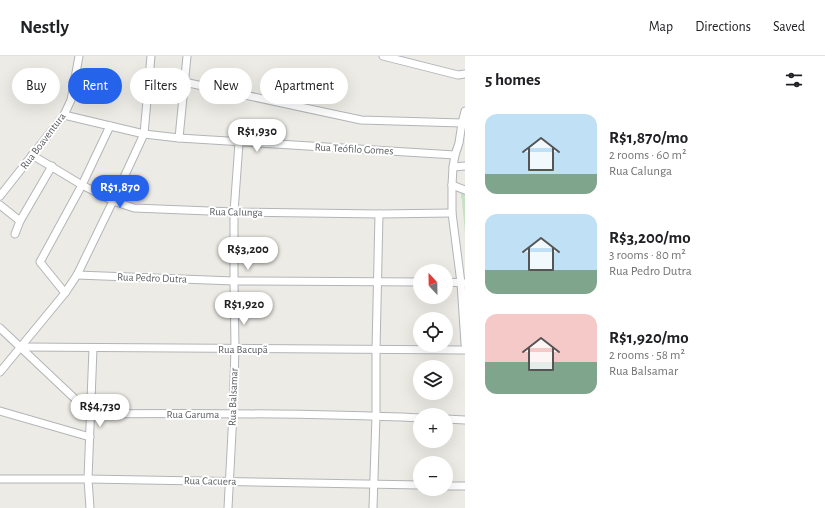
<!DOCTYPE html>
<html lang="en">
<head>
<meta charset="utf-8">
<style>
  :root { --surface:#fff; --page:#f6f6f6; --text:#202124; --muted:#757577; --line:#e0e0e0; --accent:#2563eb }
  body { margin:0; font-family:"Alegreya Sans",sans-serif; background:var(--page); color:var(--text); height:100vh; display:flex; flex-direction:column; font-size:15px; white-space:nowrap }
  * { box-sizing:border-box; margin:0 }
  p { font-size:13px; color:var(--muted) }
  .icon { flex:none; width:22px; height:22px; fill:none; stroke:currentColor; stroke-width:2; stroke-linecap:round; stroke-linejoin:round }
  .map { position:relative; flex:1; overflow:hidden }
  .side { display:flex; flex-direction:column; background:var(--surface); width:360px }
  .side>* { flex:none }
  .guide { position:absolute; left:12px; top:12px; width:380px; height:36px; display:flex; gap:8px }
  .needle { width:26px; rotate:338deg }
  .tools { position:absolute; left:413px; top:208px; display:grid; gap:8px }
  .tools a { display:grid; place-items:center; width:40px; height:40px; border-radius:50%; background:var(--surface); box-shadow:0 4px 16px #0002; font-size:20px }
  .price { position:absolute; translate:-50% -34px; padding:0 9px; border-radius:14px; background:#fff; color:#222; font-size:13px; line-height:26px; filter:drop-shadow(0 1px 2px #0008) }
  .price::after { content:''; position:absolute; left:50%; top:24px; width:12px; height:9px; margin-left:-6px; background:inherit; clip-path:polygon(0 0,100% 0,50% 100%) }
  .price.on { background:var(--accent); color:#fff }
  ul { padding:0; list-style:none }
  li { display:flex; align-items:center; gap:12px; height:100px; padding:0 20px }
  li span { display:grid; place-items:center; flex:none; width:112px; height:80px; border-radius:12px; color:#555 }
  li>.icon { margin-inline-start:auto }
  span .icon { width:48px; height:48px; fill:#fffc; stroke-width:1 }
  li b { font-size:17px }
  h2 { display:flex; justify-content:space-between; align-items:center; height:48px; padding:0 20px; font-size:17px }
  .tag { padding:0 14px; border-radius:18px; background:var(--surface); box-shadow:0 4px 16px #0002; font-size:14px; line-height:36px }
  .tag.on { background:var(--accent); color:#fff }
  header { display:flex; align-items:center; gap:24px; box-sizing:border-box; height:56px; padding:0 20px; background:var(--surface); border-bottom:1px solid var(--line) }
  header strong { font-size:19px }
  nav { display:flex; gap:22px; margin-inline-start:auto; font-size:14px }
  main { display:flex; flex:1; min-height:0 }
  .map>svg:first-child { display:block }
  .cemetery { fill:url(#cemetery-stones) }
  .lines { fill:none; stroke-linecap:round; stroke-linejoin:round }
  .minor-casing { stroke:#b2b5b8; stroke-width:9 }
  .minor { stroke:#fff; stroke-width:7 }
  .labels { text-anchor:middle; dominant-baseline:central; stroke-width:4; stroke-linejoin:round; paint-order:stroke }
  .street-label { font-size:11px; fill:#5d6063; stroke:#fff }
</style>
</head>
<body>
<header>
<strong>Nestly</strong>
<nav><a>Map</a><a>Directions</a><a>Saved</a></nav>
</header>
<main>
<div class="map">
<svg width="465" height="452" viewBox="0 0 465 452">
  <defs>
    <pattern id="cemetery-stones" width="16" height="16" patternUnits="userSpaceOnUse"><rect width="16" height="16" fill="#c5e2c4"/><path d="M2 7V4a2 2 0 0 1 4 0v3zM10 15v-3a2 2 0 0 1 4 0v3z" fill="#a3bba3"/></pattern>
  </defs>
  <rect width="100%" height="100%" fill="#edebe5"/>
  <path class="cemetery" d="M461,134L465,136V177Z"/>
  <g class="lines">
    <defs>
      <g id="minor">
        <path d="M383,0L458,19L465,18"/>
        <path d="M184,26L361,64L462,67L465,68"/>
        <path d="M465,55L462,67L459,87L455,99L453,111L452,129V157L461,227L465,288"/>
        <path d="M64,59L144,78L179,82L455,99"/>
        <path d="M179,82L187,0"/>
        <path d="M32,99L82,129L113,145L134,152L234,156L379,158L452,157"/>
        <path d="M453,111L465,110"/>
        <path d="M452,129L465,134"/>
        <path d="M0,140L64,59L71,44L79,0"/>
        <path d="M0,149L20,165"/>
        <path d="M15,178L20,165L52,110"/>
        <path d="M77,219L234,225L420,226"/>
        <path d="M446,226L465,227"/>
        <path d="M65,237L40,206L82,129L110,70"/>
        <path d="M0,272L91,358C200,357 310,357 420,362"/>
        <path d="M21,291L465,294"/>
        <path d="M0,316L65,237L77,219L113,145L144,78L151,0"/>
        <path d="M0,355L90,381"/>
        <path d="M446,363L465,364"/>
        <path d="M0,423H88L420,429"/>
        <path d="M446,430H465"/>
        <path d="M90,452L88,423L93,292"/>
        <path d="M228,452L233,357L235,292L234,225V156L239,87"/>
        <path d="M373,452L376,360V294L379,158"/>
      </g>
    </defs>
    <use href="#minor" class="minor-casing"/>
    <use href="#minor" class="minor"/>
  </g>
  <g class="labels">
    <g class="street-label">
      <text transform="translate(43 85) rotate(-53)">Rua Boaventura</text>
      <text transform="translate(354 93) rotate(3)">Rua Teófilo Gomes</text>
      <text transform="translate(236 156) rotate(1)">Rua Calunga</text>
      <text transform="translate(152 222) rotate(2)">Rua Pedro Dutra</text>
      <text x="243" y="293">Rua Bacupã</text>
      <text transform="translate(233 341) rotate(-88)">Rua Balsamar</text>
      <text x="193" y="358">Rua Garuma</text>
      <text transform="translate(210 425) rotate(1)">Rua Cacuera</text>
    </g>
  </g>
</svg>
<div class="tools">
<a><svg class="needle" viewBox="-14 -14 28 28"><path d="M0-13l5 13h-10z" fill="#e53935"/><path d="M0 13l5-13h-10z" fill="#757577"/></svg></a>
<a><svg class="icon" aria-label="locate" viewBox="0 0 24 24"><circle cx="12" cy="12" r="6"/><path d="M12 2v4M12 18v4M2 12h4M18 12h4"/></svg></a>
<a><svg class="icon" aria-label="layers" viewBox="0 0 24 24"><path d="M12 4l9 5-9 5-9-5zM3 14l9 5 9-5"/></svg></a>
<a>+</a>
<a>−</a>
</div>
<b class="price" style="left:257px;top:97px">R$1,930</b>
<b class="price on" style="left:120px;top:153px">R$1,870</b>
<b class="price" style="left:248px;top:215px">R$3,200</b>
<b class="price" style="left:244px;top:270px">R$1,920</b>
<b class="price" style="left:100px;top:372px">R$4,730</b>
<div class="guide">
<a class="tag">Buy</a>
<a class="tag on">Rent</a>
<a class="tag">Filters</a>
<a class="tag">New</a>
<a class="tag">Apartment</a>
</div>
</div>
<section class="side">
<h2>5 homes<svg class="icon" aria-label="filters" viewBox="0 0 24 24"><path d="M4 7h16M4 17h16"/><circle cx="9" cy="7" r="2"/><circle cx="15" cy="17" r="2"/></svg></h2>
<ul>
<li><span style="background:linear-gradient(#bfe0f5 75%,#7fa58c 0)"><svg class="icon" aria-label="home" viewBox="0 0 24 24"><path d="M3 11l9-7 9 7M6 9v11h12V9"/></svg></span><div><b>R$1,870/mo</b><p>2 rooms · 60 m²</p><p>Rua Calunga</p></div></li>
<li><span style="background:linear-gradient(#bfe0f5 70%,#7fa58c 0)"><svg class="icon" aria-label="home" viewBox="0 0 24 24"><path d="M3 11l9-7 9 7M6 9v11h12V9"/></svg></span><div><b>R$3,200/mo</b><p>3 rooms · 80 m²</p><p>Rua Pedro Dutra</p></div></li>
<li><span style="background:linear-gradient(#f6c9c9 60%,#7fa58c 0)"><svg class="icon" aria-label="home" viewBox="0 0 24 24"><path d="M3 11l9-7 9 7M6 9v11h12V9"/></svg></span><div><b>R$1,920/mo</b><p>2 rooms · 58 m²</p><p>Rua Balsamar</p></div></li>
</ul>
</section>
</main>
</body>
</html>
